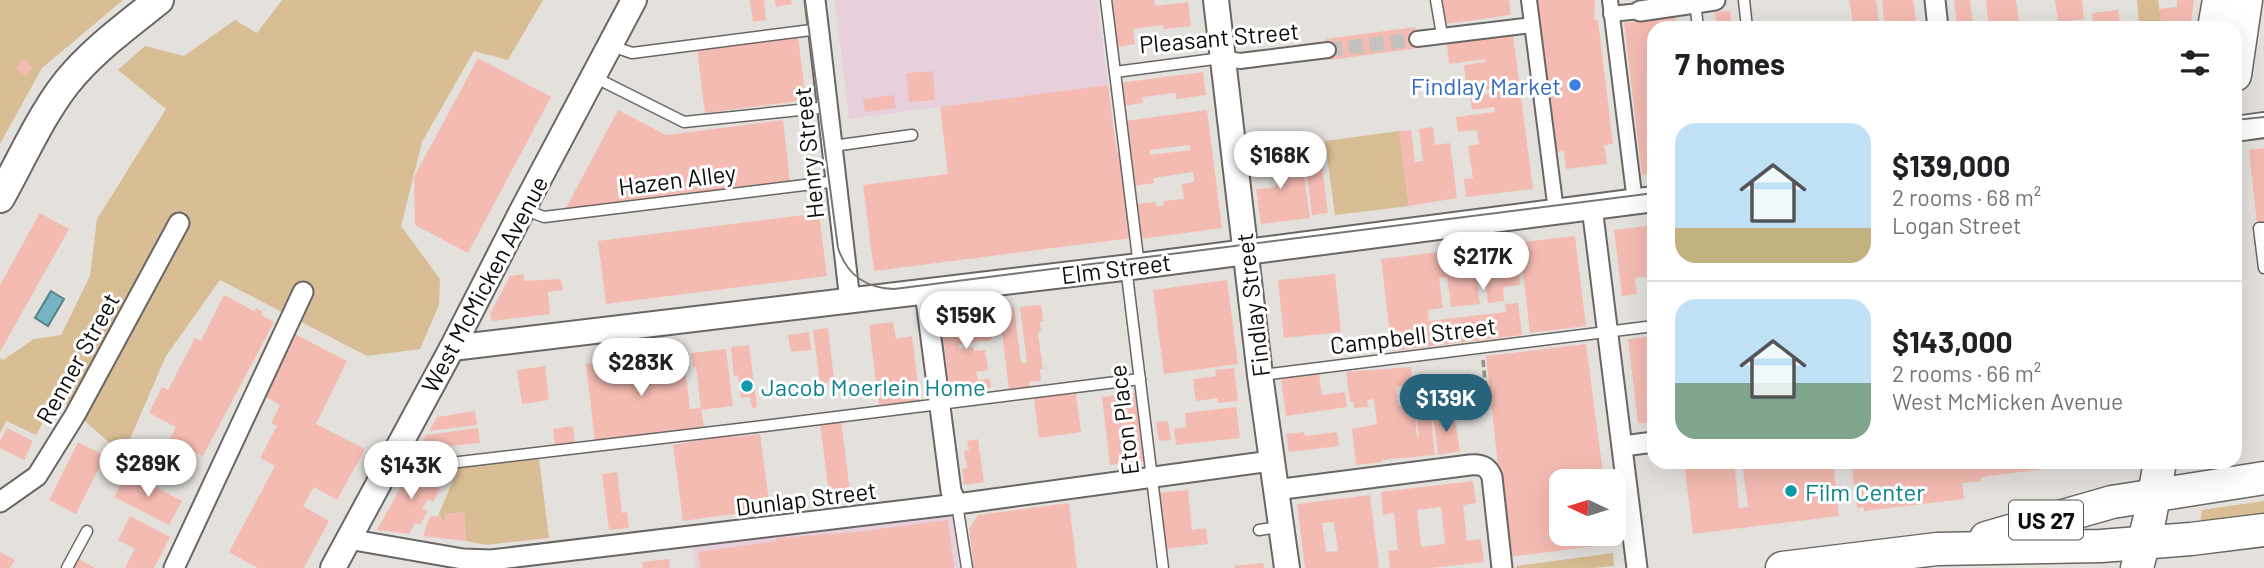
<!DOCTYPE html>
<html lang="en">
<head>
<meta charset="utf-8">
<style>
  :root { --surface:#fff; --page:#f2f2f2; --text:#202124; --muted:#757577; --line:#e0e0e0; --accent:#27637b }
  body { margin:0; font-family:Barlow,sans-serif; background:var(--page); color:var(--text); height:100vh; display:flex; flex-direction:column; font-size:26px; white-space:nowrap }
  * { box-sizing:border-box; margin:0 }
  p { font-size:23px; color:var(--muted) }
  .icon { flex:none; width:38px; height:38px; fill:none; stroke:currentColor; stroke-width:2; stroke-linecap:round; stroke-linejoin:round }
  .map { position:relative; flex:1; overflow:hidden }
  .side { position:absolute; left:1647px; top:21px; width:595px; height:448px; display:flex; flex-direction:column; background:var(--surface); border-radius:21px; box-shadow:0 7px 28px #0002 }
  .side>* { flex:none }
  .needle { width:46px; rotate:274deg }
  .buttons { position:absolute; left:1549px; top:469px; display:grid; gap:14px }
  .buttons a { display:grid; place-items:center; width:77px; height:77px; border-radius:14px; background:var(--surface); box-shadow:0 7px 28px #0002; font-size:35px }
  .price { position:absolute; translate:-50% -60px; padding:0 16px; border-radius:24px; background:#fff; color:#222; font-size:23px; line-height:46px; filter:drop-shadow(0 2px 4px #0008) }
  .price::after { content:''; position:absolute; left:50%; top:42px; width:21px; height:16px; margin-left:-10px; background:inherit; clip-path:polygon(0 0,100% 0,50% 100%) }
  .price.selected { background:var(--accent); color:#fff }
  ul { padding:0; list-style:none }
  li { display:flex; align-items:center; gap:21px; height:175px; padding:0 28px }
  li+li { border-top:2px solid var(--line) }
  li span { display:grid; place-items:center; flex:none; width:196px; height:140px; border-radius:21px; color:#555 }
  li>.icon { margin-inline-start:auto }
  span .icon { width:84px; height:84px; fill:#fffc; stroke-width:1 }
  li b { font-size:30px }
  h2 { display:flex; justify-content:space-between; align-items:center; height:84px; padding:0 28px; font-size:30px }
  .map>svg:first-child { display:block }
  .industrial { fill:#e7d0dc }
  .green { fill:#d9bd94 }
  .water { fill:#76b4c4; stroke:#56828c; stroke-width:2 }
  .building { fill:#f4bbb2; fill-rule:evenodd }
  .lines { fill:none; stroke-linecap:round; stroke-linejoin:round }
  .pedestrian-tunnel { stroke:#c4c1be; stroke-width:14; stroke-dasharray:14 7; stroke-linecap:butt }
  .service-casing { stroke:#696663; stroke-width:13 }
  .pedestrian-casing { stroke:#696663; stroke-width:18 }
  .minor-casing { stroke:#696663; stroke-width:23 }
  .tertiary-casing { stroke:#696663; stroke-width:28 }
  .secondary-casing { stroke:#696663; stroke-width:32 }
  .primary-casing { stroke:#696663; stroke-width:35 }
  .path { stroke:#93918e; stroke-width:3.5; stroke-dasharray:7 3.5; stroke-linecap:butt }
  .service { stroke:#fff; stroke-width:10 }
  .pedestrian { stroke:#fff; stroke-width:14 }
  .minor { stroke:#fff; stroke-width:19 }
  .tertiary { stroke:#fff; stroke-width:24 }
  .secondary { stroke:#fff; stroke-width:28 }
  .primary { stroke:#fff; stroke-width:32 }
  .tram { stroke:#797775; stroke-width:2 }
  .shop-dot { fill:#3f7fe0; stroke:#fff; stroke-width:2.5 }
  .culture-dot { fill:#0f9aa8; stroke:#fff; stroke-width:2.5 }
  .labels { text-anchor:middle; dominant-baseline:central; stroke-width:6; stroke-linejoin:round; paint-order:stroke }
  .shield { fill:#fff; stroke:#565554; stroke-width:2 }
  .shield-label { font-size:23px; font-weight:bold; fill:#0d0c0b }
  .street-label { font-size:24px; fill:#0d0c0b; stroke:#fff }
  .shop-label { font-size:24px; fill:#366cbe; stroke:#fff; text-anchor:end }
  .culture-label { font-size:24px; fill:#0d838f; stroke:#fff; text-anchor:start }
</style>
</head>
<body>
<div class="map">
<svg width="2264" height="568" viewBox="0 0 2264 568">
  <rect width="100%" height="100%" fill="#e4e1dd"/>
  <g class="industrial">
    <path d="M835,0H1097L1108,85L849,119Z"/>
    <path d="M952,511L959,568H696L692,543Z"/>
  </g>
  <g class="green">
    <path d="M0,0H123L42,68L0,144Z"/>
    <path d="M282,0H543L508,60L474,51L422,142L401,226L440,279L439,305L420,349L367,356L220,280L166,356L123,455L57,396L36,435L6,421L0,433V358L3,360L34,339L61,335L90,276L97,219L166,109L118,70L145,46L184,56L235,20L257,33Z"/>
    <path d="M2137,0H2158L2162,27L2168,28H2136L2139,25Z"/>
    <path d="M1399,131L1409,206L1335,215L1325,141Z"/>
    <path d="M539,459L549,538L486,545L466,541L464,512L445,514L446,522L441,521L442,517L438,516L459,467Z"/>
    <path d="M2264,501V514L2200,522L2202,510Z"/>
    <path d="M1613,553L1614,566L1593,568H1517L1516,566Z"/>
  </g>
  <path class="water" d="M51,291L64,299L48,326L35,318Z"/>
  <g class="building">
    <path d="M750,0H764L766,20L753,22Z"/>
    <path d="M775,0H791L792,4L776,7Z"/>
    <path d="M1109,0H1154L1155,6L1188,2L1191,26L1164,29L1163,25L1133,29L1135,44L1115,47Z"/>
    <path d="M1442,0H1509L1511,15L1445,24Z"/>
    <path d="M1534,0H1595L1594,19L1598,20L1613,144L1604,145L1607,164L1566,169L1564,151L1554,152L1538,28L1541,25L1540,17H1537Z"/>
    <path d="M1849,0H1876L1879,24L1854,28Z"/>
    <path d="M1882,0H1913L1917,28H1885Z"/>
    <path d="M1954,0H1970L1973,23L1957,25Z"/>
    <path d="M1986,0H2016L2019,23L1989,27Z"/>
    <path d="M2055,0H2082L2084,19L2058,22Z"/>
    <path d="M2177,0H2194L2190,28L2162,27L2159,9L2177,7Z"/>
    <path d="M2118,10L2121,28H2094L2092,13Z"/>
    <path d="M1730,11L1732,28H1717L1715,12Z"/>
    <path d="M1676,16L1677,28H1654V174L1642,175L1624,23Z"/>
    <path d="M1415,27L1418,48L1329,60L1326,39Z"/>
    <path d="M1513,35L1533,189L1466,197L1464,179L1473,178L1468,146L1479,144L1477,130L1458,132L1456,117L1495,112L1494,107L1472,110L1470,96L1504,91V88L1467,91L1464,65L1485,62V59L1449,64L1447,44Z"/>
    <path d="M798,36L806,100L705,113L697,49Z"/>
    <path d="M478,58L551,97L468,253L415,225L414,177Z"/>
    <path d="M23,59L33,67L25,76L16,68Z"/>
    <path d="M933,71L935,100L909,102L906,73Z"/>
    <path d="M1203,72L1206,95L1176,99V93L1142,97L1143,103L1122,106L1119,83Z"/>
    <path d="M1108,85L1117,153L1122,152L1132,238L874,271L863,185L948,174L940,107Z"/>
    <path d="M894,95L896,108L865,112L863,99Z"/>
    <path d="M618,110L666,135L783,120L790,181L565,210Z"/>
    <path d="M1207,110L1222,228L1140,239L1136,204L1156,202V206L1164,205L1163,201L1184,199L1182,184L1194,182L1193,172L1153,178L1154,183L1133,186L1124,121ZM1190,145V150L1150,155V150Z"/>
    <path d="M1433,127L1435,145L1450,143L1457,198L1409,206L1399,131L1411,130L1415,162L1423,161L1419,129Z"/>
    <path d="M1319,141L1328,213L1312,215L1303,144Z"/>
    <path d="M1271,147L1273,165L1289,163L1291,178L1304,176L1310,218L1261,224L1256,189L1276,187L1274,171L1254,173L1251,150Z"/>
    <path d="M2264,148V224L2257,225L2249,150Z"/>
    <path d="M40,213L69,229L0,352V285Z"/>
    <path d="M819,213L827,276L606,304L598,241Z"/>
    <path d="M1654,225V276L1635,278L1637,294L1622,296L1614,230Z"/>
    <path d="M1575,236L1586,326L1530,333L1521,257L1517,258L1520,285L1503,287L1504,301L1488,303L1484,273L1476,274L1480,304L1451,307L1447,277L1439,278L1443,308L1428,310L1429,321L1506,312L1505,304L1518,303L1522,335L1392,351L1381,259Z"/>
    <path d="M524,274V281L561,279L563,290L548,292L550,314L492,321L490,314L510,276Z"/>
    <path d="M1335,274L1341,332L1284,338L1278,280Z"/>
    <path d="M1227,280L1238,364L1164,374L1153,290Z"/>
    <path d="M224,295L254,311L256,308L263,312L261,315L274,322L203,456L170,439L176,427L149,413L162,387L168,390L195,338L201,341Z"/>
    <path d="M1041,305L1043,321L1040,322L1041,330L1038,334L1043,369H1040L1041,381L1029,382L1030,388L1009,390L999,309L1014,307L1021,363H1027L1020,307Z"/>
    <path d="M988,310L992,340L959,344V349L973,347L974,351L985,350L988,370L976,372L978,380L990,379L991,388L979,389L980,394L951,398L940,316Z"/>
    <path d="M893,322L896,339L912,336L920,401L879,405L869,325Z"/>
    <path d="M828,328L835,388H830L829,382L820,384L813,330Z"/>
    <path d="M809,332L811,350L791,352L788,335Z"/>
    <path d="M295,334L347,361L316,424L365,449L337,500L314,487L303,506L329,521L304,568H258L229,552L275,466L260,458L277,426L271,423L280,405L264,396Z"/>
    <path d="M1654,336V423H1638L1628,339Z"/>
    <path d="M1586,344L1604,481H1561V534H1610L1612,544L1508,557L1486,356Z"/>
    <path d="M749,345L757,407L752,408L750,397L741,398L738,375L734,376L731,347Z"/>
    <path d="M726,349L733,406L701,410L696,367H693L691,353Z"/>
    <path d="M683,352L690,409L701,408L704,428L595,442L586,364Z"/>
    <path d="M545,366L549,400L522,404L517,370Z"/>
    <path d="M1411,367L1413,385L1396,387L1398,406L1409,405L1411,417L1415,416L1417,437L1419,436L1417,420L1431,418L1435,455L1382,460V462L1356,465L1352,429L1377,424L1374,399L1367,400L1368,407L1354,408V402H1350L1346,372Z"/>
    <path d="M1234,368L1238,401L1218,403V398L1196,401L1193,379L1216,376L1215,370Z"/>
    <path d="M1319,374L1322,395L1345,392L1347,407L1286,416L1281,378Z"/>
    <path d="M1076,393L1081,432L1039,438L1034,398Z"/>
    <path d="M1135,393L1143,462L1110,465L1102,397Z"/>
    <path d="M1236,407L1240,438L1176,445L1174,429L1186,427L1185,413Z"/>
    <path d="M475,411L477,425L429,431L437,417Z"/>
    <path d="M1454,414L1460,451L1438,455L1433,417Z"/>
    <path d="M841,420L851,499L830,502L820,423Z"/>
    <path d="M1168,421L1171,440L1159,441L1156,422Z"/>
    <path d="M573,426L575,444L555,447L553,429Z"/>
    <path d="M7,428L33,441L24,460L0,448V441Z"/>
    <path d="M478,428L480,443L419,449L426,435Z"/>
    <path d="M1304,432L1305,436L1337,432L1339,446L1289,452L1286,434Z"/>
    <path d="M733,434V437L760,434L770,509L683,521L673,445Z"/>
    <path d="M978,439L984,482L964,485L962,469L967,468L964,451L969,450L967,441Z"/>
    <path d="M78,442L105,456L76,514L49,500Z"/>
    <path d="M1684,462H1734L1739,508L1748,507L1742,462H1833L1839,516L1693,534Z"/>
    <path d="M1855,462H2051L2052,468L1981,477V481L1962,483L1964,499L1864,511V507L1857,508L1852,468H1855Z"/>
    <path d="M444,467L434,486L440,489L433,502L428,499L422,509L428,511L420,525L415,523L409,534L377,530L409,472Z"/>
    <path d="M127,472L182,501L169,525L114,497Z"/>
    <path d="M617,472L622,513L627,512L629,528L609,530L602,474Z"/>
    <path d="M1473,481L1476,503L1463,505L1467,541L1481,539L1484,562L1431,568H1390L1388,551L1398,550L1394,513L1383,515L1381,492ZM1441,507L1445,544L1421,547L1417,510Z"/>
    <path d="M1188,490L1192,530L1206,528L1208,544L1165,549L1159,493Z"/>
    <path d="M1370,495L1379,568H1305L1297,504ZM1334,522L1338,551L1326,552L1322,523Z"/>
    <path d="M1069,503L1077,568H974L969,529L978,515Z"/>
    <path d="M464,512L466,541L423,536L430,516L442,517L441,521L446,522L445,514Z"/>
    <path d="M130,516L170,537L154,568H125L135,549L118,540Z"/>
    <path d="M948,520L954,568H701L698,552L777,541L776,538L856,532Z"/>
    <path d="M0,552L15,560L10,568H0Z"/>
    <path d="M79,559L95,568H74Z"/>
    <path d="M669,559L670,568H643L642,562Z"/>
    <path d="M1263,563L1264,568H1235V566Z"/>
  </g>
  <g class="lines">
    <path class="pedestrian-tunnel" d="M1328,50L1417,39"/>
    <defs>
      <g id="service">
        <path d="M1106,0L1139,266"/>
        <path d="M1436,0L1442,35"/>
        <path d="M1744,0L1747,28"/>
        <path d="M1695,1L1698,28"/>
        <path d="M612,46L632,53L819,29"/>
        <path d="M1115,72L1222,58"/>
        <path d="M594,77L684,122L828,107"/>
        <path d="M833,146L912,135"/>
        <path d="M523,209L544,217L837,181"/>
        <path d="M2264,228H2259L2264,268"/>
        <path d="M1126,267L1163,568"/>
        <path d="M1262,375L1654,326"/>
        <path d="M390,462L408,468L764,426L1140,379"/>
        <path d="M957,504L967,568"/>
        <path d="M1259,530L1279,527"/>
        <path d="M67,568L87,531"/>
      </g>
      <g id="pedestrian">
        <path d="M1529,0L1556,211"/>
        <path d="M1610,0L1635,202"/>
        <path d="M1611,14L1640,11"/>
        <path d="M1417,39L1532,25"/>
        <path d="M1223,58L1240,61L1328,50"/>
      </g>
      <g id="minor">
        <path d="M815,0C827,100 838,200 850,301"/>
        <path d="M1935,0L1938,28"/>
        <path d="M1640,11L1715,0"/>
        <path d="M1592,207L1637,568"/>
        <path d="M925,292L951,491L957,504"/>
        <path d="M1623,446L1654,442"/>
        <path d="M1275,490L1470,465C1481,464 1488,466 1492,477L1502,568"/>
        <path d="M0,502L37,476L75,415L179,223"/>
        <path d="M348,539L463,559L491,560L957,504L1271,461"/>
        <path d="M174,568L303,292"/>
      </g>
      <g id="tertiary">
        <path d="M1216,0L1260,375L1287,568"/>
        <path d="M2235,129L2264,125"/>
        <path d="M452,348L1139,266L1654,199"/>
        <path d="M333,568L452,348L523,209L634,0"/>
      </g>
      <path id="secondary" d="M0,198C22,159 45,106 74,74C99,46 130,23 159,0"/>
      <g id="primary">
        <path d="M2214,28L2219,0"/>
        <path d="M2235,75L2246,0"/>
        <path d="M1986,538L2112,502L2264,478"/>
        <path d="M1782,568L1937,549L2101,546L2191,539L2264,530"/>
        <path d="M2137,568L2150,517L2160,462"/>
      </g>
    </defs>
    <use href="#service" class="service-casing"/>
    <use href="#pedestrian" class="pedestrian-casing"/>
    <use href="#minor" class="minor-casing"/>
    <use href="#tertiary" class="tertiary-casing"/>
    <use href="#secondary" class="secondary-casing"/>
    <use href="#primary" class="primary-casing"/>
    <path class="path" d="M1483,360L1487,399"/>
    <use href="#service" class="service"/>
    <use href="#pedestrian" class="pedestrian"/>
    <use href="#minor" class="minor"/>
    <use href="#tertiary" class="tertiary"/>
    <use href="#secondary" class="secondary"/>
    <use href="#primary" class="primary"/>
    <g class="tram">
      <path d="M805,0L838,248C847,275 865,288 894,289L1654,193"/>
      <path d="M2235,120L2264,117"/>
    </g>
  </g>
  <circle class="shop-dot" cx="1575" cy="85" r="7"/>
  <g class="culture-dot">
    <circle cx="747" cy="386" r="7"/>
    <circle cx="1791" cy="491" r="7"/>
  </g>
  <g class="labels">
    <rect class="shield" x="2009" y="500.5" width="74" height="39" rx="5"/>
    <g class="shield-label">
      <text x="2046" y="520">US 27</text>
    </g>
    <g class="street-label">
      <text transform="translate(1219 37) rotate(-5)">Pleasant Street</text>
      <text transform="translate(808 153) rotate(-96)">Henry Street</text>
      <text transform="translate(677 179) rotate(-7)">Hazen Alley</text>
      <text transform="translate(1116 268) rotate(-7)">Elm Street</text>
      <text transform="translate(484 284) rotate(-62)">West McMicken Avenue</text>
      <text transform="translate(1252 305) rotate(-97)">Findlay Street</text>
      <text transform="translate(1413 335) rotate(-7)">Campbell Street</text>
      <text transform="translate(77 358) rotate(-61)">Renner Street</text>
      <text transform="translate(1123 420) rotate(-97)">Eton Place</text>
      <text transform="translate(806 498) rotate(-7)">Dunlap Street</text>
    </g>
    <g class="shop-label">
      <text x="1561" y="85">Findlay Market</text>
    </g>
    <g class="culture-label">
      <text x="761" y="386">Jacob Moerlein Home</text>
      <text x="1805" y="491">Film Center</text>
    </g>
  </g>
</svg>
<div class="buttons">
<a><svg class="needle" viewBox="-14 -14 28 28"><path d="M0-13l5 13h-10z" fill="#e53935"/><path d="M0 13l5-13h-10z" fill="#757577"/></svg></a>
</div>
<b class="price" style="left:1280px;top:191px">$168K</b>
<b class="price" style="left:1483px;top:292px">$217K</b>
<b class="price" style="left:966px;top:351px">$159K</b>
<b class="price" style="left:641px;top:398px">$283K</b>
<b class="price selected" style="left:1446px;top:434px">$139K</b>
<b class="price" style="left:148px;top:499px">$289K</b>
<b class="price" style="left:411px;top:501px">$143K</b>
<section class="side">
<h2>7 homes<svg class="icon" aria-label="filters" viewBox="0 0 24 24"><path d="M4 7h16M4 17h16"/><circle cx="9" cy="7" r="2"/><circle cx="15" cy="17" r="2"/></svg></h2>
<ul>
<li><span style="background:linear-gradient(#bfe0f5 75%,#c2b280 0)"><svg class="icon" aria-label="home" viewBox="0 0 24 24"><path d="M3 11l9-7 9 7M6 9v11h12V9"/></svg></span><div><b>$139,000</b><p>2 rooms · 68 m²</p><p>Logan Street</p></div></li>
<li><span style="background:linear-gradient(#bfe0f5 60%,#7fa58c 0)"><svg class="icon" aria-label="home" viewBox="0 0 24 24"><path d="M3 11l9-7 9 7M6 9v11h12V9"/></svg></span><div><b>$143,000</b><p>2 rooms · 66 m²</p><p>West McMicken Avenue</p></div></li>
</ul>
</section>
</div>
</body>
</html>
